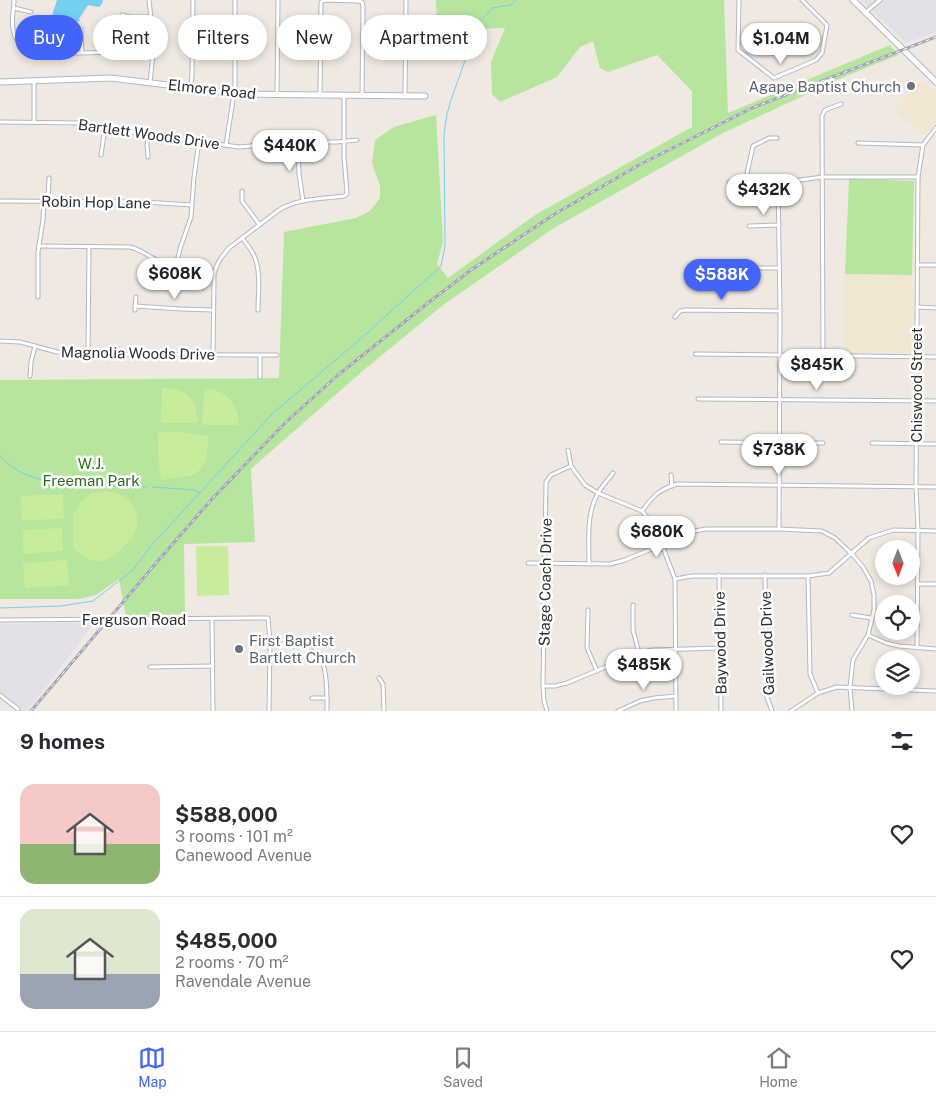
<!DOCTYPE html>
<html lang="en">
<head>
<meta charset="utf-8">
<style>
  :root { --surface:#fff; --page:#f7f7f7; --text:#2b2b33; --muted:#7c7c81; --line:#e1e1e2; --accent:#4264fb }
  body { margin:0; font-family:"Public Sans",sans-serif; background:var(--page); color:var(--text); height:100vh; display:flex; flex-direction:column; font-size:19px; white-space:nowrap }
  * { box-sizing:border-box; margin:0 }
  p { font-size:16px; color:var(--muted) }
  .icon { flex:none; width:28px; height:28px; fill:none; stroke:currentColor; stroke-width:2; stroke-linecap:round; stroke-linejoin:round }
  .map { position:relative; height:711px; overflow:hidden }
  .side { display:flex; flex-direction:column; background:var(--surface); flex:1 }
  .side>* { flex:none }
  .top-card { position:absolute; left:15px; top:15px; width:500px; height:45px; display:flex; gap:10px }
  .needle { width:32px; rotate:179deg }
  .buttons { position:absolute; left:875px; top:540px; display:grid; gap:10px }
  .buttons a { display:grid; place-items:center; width:45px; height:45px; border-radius:50%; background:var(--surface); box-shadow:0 2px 8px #0003; font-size:25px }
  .price { position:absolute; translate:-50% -42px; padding:0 11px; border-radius:18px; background:#fff; color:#222; font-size:16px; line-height:32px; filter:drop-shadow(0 1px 2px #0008) }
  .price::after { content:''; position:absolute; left:50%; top:30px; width:15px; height:11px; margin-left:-8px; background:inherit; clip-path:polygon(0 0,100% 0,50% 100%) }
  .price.selected { background:var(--accent); color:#fff }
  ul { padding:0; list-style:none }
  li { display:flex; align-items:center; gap:15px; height:125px; padding:0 20px }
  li+li { border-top:1px solid var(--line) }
  li span { display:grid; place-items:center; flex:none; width:140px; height:100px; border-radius:15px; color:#555 }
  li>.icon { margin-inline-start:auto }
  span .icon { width:60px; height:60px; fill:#fffc; stroke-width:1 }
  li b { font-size:21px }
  h2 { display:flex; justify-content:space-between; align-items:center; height:60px; padding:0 20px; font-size:21px }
  .tag { padding:0 18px; border-radius:22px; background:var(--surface); box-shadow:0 2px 8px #0003; font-size:18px; line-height:45px }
  .tag.selected { background:var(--accent); color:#fff }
  .tab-bar { display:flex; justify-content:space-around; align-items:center; height:70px; border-top:1px solid var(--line); background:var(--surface); font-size:14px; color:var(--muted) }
  .tab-bar a { display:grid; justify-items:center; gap:2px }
  .tab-bar .selected { color:var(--accent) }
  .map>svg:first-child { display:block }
  .industrial { fill:#e3e1e8 }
  .education { fill:#f0e6d1 }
  .green { fill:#b6e59e }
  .pitch { fill:#c9ec9a }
  .water { fill:#75cff0 }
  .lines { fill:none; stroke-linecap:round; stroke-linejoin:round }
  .stream { stroke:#75cff0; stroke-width:1 }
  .street-casing { stroke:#b4b7c1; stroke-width:5 }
  .secondary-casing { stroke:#b4b7c1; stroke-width:7 }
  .street { stroke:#fff; stroke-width:3 }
  .secondary { stroke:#fff; stroke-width:5 }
  .rail-casing { stroke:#a3a6b8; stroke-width:3 }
  .rail { stroke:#fff; stroke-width:1; stroke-dasharray:4; stroke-linecap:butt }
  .worship-dot { fill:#6b7280; stroke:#fff; stroke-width:2 }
  .labels { text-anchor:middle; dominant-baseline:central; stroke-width:5; stroke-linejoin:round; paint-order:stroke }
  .worship-label { font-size:15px; fill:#5b616d; stroke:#fff; text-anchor:end }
  .street-label { font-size:15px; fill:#2e2e2e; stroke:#fff }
  .park-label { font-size:15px; fill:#2c6e1b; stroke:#fff }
</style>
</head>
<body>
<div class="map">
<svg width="936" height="711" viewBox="0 0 936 711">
  <rect width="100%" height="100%" fill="#efe9e1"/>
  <g class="industrial">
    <path d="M861,0H936V32L906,43Z"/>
    <path d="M95,622L28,711H16L0,699V624Z"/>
  </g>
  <g class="education">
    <path d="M923,80L936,93V122L924,135L894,110Z"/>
    <path d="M845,274L912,275L913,352L844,351Z"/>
  </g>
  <g class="green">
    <path d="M436,0H724L728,113L890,45L898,55L846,76L721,134L554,228L443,305L365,369L251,469L255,542L184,544L185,614L126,617L119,579L96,595L78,599H0V380L279,378L284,232L356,218L370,211L380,198V186L372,163L375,140L394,127L436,115L443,242L437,264L448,278L535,215L692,127V91L657,55L608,72L600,68L593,41L580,47L557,77L500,102L492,94L491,62L505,28L437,30Z"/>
    <path d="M849,179L914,181L912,275L845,274Z"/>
  </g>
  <g class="pitch">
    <path d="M162,388C185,388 198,398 197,423H163L161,421Z"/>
    <path d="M204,389C224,388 239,403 239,425H204L202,423Z"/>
    <path d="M160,432H182L208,436C208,477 197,475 161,480L158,457V434Z"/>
    <path d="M104,491C119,492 132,497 136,514C137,518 138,524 137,529C135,535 127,543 122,548C117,554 108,561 99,561C88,562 80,554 73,547V515L82,500L92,493Z"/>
    <path d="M63,494L64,519L22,520L21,496Z"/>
    <path d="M62,528L63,551L24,554L22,530Z"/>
    <path d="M196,546H228L229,595L197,596Z"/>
    <path d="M67,560L69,585L25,588L23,563Z"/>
  </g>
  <path class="water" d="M57,0H103L102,4L99,7L88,5L79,19L80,21H78L48,37L43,36V33L49,25Z"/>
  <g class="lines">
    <g class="stream">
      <path d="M0,456C27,487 73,484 111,485C115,486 118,487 122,487C130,488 138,487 146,487"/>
      <path d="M153,487L194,490L199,492"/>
      <path d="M0,608L61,606L93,601L133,570L151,546L273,413L357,342L441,266L445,246L444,134L447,114L451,100L478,24L492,8L511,5L516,0"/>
    </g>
    <defs>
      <g id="street">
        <path d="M14,0C14,9 11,20 13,29C15,44 28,52 42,54L118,52L153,57"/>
        <path d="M149,0L154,45L150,82"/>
        <path d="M739,0L738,50L774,78L816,60L822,53L827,25L802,0"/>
        <path d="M14,8L31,12"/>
        <path d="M866,12L880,0"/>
        <path d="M122,15L130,17H150"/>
        <path d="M81,29L82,52"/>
        <path d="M34,81V122"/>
        <path d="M191,88L192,74L193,0"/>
        <path d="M277,94L278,0"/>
        <path d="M320,95L321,3L322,1L326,0L357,1L362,2L363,7L362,96"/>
        <path d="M405,96L406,0"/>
        <path d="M0,122L84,123L121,131L239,147L250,146L271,142H337L357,140"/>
        <path d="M298,142L299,174L303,201"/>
        <path d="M858,143L923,145"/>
        <path d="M226,145L235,87V0"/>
        <path d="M101,155L105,128"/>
        <path d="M148,157L147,144L149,134"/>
        <path d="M729,182L778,183L822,177H918"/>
        <path d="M745,183L753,146L769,138H777"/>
        <path d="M778,183L780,311L779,529"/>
        <path d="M242,191V201L259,224"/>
        <path d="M0,201L144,202L192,205"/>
        <path d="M48,201L49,178"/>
        <path d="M749,226L779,225"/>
        <path d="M242,238C247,244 252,250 255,258C261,274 258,294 258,310"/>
        <path d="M39,246L130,247C143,250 150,258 163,263C177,268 199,270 214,273"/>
        <path d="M917,265H936"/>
        <path d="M176,266L180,249L191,217L194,177L199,141"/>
        <path d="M732,268H779"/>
        <path d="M38,297V252L40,239L43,220L44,201"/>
        <path d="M135,306L181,309L213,310"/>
        <path d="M917,307L936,308"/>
        <path d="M135,310L136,297"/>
        <path d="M675,317L680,311L685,310L780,311"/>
        <path d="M0,341L20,342L57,352L69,354L277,355"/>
        <path d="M88,354L89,247"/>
        <path d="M695,354L936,357"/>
        <path d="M213,355L214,281V273L218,263L221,258L229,248L279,210C298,198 323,199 344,196L347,194L344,156V96"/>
        <path d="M823,355L822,116L825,110L841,104"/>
        <path d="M30,376L31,362L35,346"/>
        <path d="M260,377V356"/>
        <path d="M698,399L936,401"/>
        <path d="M721,442L823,443"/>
        <path d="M872,443L936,444"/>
        <path d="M568,450L571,466L585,485L598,493L642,511L650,521L662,545L675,579L676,711"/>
        <path d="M671,475L672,486"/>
        <path d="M642,511C653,496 658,490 677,484L936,487"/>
        <path d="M528,563L610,564L625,560L695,531L706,529H779L822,531L835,538L852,554L863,567L871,581L874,595V610L868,635L853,660L850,687L852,711"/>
        <path d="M589,564C589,540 586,514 598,493C602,486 608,480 613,473"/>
        <path d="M719,575L721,711"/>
        <path d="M765,575L767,697L772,711"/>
        <path d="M808,576L810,674L818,693"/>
        <path d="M675,579L692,576H808L829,573L869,538L893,530L936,531"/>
        <path d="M917,584H936"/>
        <path d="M633,605V630L639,653"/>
        <path d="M588,610L587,648L597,671"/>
        <path d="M852,615L871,618"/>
        <path d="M212,619L213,711"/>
        <path d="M0,620L268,618L270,641L269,711"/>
        <path d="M868,635L886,643L899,646L936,649"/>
        <path d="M270,641C281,640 296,638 306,642C329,652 327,690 327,711"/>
        <path d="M917,648L918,530L916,487L918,177L923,145L936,128"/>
        <path d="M150,667L213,666"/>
        <path d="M379,678L383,684L384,711"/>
        <path d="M543,686H555L567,683L639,653L652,650L720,648"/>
        <path d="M0,695L18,709"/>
        <path d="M312,698H327"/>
        <path d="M547,711L544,701L543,686L546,482L551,475L571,466"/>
        <path d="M618,711L640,701L654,698L676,696"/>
        <path d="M791,711L818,693L837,687L936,691"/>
      </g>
      <g id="secondary">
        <path d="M853,0L936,82"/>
        <path d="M0,82L111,78L240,94L425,96"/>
      </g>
    </defs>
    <use href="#street" class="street-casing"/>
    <use href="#secondary" class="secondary-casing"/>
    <use href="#street" class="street"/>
    <use href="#secondary" class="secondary"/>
    <defs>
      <path id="rail" d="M31,711L156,563L212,499L286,422L338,375L428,303L471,270L553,215L639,165L752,108L936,37"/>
    </defs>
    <use href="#rail" class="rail-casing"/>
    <use href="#rail" class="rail"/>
  </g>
  <g class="worship-dot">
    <circle cx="911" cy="86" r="5"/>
    <circle cx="239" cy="649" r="5"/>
  </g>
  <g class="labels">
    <g class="worship-label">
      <text x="901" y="86">Agape Baptist Church</text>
      <text x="249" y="640" text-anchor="start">First Baptist<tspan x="249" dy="17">Bartlett Church</tspan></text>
    </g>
    <g class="street-label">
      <text transform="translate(212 89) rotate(6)">Elmore Road</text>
      <text transform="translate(149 134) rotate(8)">Bartlett Woods Drive</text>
      <text transform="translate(96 202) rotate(1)">Robin Hop Lane</text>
      <text transform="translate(138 353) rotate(1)">Magnolia Woods Drive</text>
      <text transform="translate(916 385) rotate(-90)">Chiswood Street</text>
      <text transform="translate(545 582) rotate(-89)">Stage Coach Drive</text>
      <text x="134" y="619">Ferguson Road</text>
      <text transform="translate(720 643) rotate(-91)">Baywood Drive</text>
      <text transform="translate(767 643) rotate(-92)">Gailwood Drive</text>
    </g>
    <g class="park-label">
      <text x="91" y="463">W.J.<tspan x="91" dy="17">Freeman Park</tspan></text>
    </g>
  </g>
</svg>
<div class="buttons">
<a><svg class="needle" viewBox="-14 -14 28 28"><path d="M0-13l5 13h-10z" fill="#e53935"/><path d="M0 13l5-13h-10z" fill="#7c7c81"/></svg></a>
<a><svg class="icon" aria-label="locate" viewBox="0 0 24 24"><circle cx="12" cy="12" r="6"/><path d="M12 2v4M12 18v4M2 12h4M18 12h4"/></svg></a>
<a><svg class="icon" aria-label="layers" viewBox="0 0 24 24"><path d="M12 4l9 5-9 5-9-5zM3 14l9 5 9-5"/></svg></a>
</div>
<b class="price" style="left:781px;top:65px">$1.04M</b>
<b class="price" style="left:290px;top:172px">$440K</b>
<b class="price" style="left:764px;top:216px">$432K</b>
<b class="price" style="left:175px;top:300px">$608K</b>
<b class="price selected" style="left:722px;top:301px">$588K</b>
<b class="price" style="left:817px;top:391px">$845K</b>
<b class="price" style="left:779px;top:476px">$738K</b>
<b class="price" style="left:657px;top:558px">$680K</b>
<b class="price" style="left:644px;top:691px">$485K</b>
<div class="top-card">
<a class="tag selected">Buy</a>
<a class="tag">Rent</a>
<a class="tag">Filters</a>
<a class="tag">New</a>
<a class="tag">Apartment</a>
</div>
</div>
<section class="side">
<h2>9 homes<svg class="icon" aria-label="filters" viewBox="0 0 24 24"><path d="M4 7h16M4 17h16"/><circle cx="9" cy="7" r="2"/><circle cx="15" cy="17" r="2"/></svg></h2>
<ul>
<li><span style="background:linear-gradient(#f6c9c9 60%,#8fb573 0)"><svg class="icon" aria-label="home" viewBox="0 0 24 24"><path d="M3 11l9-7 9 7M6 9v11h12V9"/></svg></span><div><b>$588,000</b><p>3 rooms · 101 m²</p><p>Canewood Avenue</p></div><svg class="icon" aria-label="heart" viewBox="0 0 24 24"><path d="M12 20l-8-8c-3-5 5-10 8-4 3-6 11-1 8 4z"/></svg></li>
<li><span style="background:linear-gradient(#dfe7d0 65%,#9aa5b1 0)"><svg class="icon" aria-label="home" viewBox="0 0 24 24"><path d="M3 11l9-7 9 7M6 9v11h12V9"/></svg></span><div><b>$485,000</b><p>2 rooms · 70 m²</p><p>Ravendale Avenue</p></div><svg class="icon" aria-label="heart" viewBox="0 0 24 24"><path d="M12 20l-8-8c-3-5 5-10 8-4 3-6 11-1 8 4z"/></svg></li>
</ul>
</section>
<nav class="tab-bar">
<a class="selected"><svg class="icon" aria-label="map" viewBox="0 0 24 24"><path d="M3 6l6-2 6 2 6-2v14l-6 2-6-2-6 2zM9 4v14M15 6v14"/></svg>Map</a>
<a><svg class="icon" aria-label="saved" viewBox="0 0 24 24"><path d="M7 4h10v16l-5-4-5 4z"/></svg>Saved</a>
<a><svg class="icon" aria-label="home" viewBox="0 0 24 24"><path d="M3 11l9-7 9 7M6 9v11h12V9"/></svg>Home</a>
</nav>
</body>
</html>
